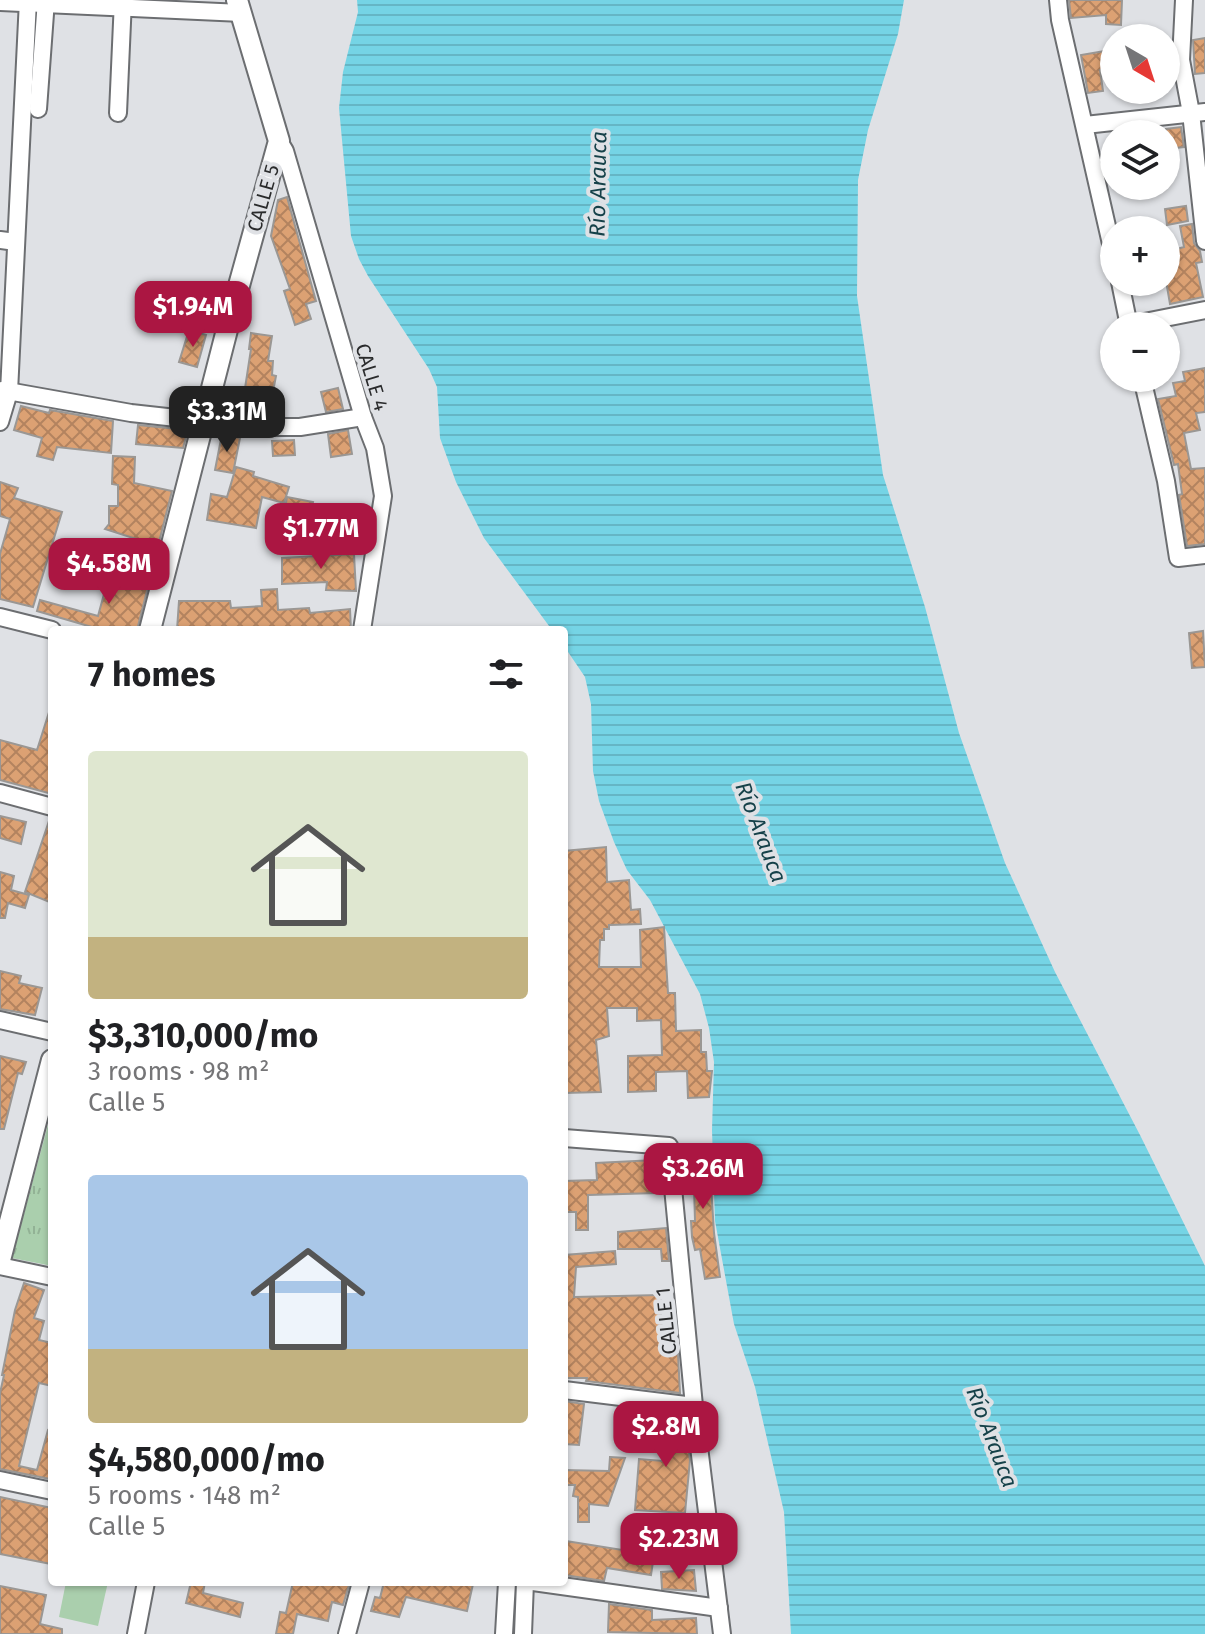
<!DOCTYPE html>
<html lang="en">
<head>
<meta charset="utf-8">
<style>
  :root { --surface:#fff; --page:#f2f2f2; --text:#202124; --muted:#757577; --accent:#ab1642 }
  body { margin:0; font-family:"Fira Sans",sans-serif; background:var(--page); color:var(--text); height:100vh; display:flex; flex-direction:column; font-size:30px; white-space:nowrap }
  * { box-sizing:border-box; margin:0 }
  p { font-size:26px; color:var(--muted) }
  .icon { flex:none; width:44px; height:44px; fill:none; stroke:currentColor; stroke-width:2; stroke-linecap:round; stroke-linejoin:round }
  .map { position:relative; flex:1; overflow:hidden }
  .side { position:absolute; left:48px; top:626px; width:520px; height:960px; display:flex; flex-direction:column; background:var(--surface); border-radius:8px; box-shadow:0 2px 6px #0004 }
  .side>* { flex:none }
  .needle { width:52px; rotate:141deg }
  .buttons { position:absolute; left:1100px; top:24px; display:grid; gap:16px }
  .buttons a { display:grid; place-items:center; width:80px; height:80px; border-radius:50%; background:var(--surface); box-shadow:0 2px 6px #0004; font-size:40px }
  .price { position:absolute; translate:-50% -68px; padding:0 18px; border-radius:16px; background:var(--accent); color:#fff; font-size:26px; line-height:52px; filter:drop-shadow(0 2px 4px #0008) }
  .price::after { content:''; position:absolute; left:50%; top:48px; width:24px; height:18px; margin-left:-12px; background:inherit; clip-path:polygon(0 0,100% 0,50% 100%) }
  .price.on { background:#222; color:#fff }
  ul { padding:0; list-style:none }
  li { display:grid; align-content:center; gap:16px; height:424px; padding:0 40px }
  li span { display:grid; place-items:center; height:248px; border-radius:8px; color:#555 }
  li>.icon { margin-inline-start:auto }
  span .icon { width:144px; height:144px; fill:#fffc; stroke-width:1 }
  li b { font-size:34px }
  h2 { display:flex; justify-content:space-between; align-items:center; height:96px; padding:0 40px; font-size:34px }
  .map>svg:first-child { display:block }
  .grass { fill:url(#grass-tufts) }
  .pitch { fill:#aacfad }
  .water { fill:url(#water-rules) }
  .building { fill:url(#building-cross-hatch); stroke:#9a9794; stroke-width:2 }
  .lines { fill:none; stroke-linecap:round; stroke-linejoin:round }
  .minor-casing { stroke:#6c6e71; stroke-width:20 }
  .major-casing { stroke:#6c6e71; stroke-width:24 }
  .minor { stroke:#fff; stroke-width:16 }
  .major { stroke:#fff; stroke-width:20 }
  .labels { text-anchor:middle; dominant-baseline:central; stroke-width:8; stroke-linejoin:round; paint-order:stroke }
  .street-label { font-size:20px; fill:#2a2b2c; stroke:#dfe1e5 }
  .water-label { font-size:22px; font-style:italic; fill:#154149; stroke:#dfe1e5 }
</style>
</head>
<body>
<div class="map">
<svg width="1205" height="1634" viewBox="0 0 1205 1634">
  <defs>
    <pattern id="grass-tufts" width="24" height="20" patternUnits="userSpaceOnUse" patternTransform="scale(2)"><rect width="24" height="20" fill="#aacfad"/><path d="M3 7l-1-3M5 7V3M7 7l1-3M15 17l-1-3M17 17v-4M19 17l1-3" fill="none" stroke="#92b295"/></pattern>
    <pattern id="water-rules" width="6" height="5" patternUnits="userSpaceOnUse" patternTransform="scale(2)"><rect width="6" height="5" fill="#75d4e5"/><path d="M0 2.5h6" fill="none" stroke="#65b6c5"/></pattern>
    <pattern id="building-cross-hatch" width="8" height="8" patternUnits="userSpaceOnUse" patternTransform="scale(2)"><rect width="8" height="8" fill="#dca173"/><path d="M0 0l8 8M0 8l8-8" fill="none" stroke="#b3835f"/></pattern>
  </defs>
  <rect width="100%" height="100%" fill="#dfe1e5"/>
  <path class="grass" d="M52,1110V1266L12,1258Z"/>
  <path class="pitch" d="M66,1582H108L98,1626L59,1617Z"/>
  <path class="water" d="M357,0H904L898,34L868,130L858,180L857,296L883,475L925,607L959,733L1005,863L1055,972L1140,1135L1205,1266V1634H791L784,1512L755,1387L734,1324L715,1221L712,1130L714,1062L709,1028L700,994L650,900L627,870L614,842L599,801L593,771L591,704L585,677L564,646V630H552L484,538L456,482L440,438L437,387L429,369L368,276L359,259L351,236L339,108L343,72L358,12Z"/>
  <g class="building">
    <path d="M1069,0H1122L1121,25L1106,24V15L1071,18Z"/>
    <path d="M1205,38V73L1195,74L1193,40Z"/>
    <path d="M1105,51L1108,69L1100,70L1103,91L1088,93L1081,55Z"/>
    <path d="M1181,127L1184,147L1166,149V129Z"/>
    <path d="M287,197L316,301L306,304L311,319L295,325L284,291L290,289L271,236L278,200Z"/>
    <path d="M1186,206L1188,221L1167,225L1165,209Z"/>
    <path d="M1192,224L1194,243L1200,251L1202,262L1196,263L1203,297L1170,304L1166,281V252L1184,247L1180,226Z"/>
    <path d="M189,330L206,335L197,367L179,362Z"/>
    <path d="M251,333L272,336L268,361H273L272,375L276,376L272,397H267L264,412L242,408L251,349H249Z"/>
    <path d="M1205,368V412L1196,413L1200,430L1184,433L1191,469L1205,468V544L1187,546L1179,495L1182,494L1178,464L1174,465L1158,399L1176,396L1173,383L1185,381L1183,372Z"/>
    <path d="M338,388L343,409L326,412L321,392Z"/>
    <path d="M21,406L49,413L50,410L113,421L111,453L57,447L53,460L37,456L42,438L14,430Z"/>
    <path d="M138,425L188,430L183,448L136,444Z"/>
    <path d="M348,430L352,454L331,457L328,434Z"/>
    <path d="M222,434L240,438L233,473L215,470Z"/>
    <path d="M294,440L295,455L273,456L272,441Z"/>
    <path d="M113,456L135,457L134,483L172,491L158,546L105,529L109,524V506H118V485L112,484Z"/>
    <path d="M236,467L254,472L253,476L289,487L284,503L262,497L256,528L207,520L211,494L227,497Z"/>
    <path d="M0,482L18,488L14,498L62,512L33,607L0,599V554L10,519L0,516Z"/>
    <path d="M287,497L313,502L311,511L369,513L366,530H354V545L281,531Z"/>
    <path d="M354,554L356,591L326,590L327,582L282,584V558Z"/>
    <path d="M110,572L149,583L137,630H102L37,611L40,600L98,616Z"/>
    <path d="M277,589L278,610L309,608L310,613L350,609L351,630H177L179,601H230L231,608L262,606L261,590Z"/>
    <path d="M1203,631L1205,667L1192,668L1189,633Z"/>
    <path d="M50,709L52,794L0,780V740L37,750Z"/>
    <path d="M0,816L26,822L21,844L0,838Z"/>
    <path d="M50,818H52V903L25,892Z"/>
    <path d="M606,847L607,882L629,880L631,910L640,909L641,924L609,925V929H604V940H600L599,967H641L640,930L664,927L668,993H675L676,1031L701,1030V1052H706L707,1071H712L709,1097L688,1098L687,1071L656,1072V1091L628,1092V1056L662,1055L661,1020L637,1021V1008H607L609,1036L596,1040L601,1092L564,1093V851Z"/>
    <path d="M0,872L14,876L11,890L29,895L25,908L8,903L5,918H0Z"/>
    <path d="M0,971L21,976L19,983L42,988L35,1015L0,1009Z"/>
    <path d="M0,1056L26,1062L22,1074L18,1073L4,1129H0Z"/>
    <path d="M709,1152L714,1233L720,1277L705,1279L700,1249L695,1250L692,1237L691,1221H695L694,1187L686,1188L685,1171L686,1153Z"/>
    <path d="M655,1160L657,1193L588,1195V1230H576V1212H564V1181L597,1180L596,1163Z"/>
    <path d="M666,1228L669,1261H662L661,1249H618V1232Z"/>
    <path d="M615,1251L616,1264L576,1267L574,1297L660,1295L663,1355L678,1354L680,1393L586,1381L587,1378H564V1255Z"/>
    <path d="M24,1283L44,1290L34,1318L44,1321L39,1340L52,1343V1386L39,1383L19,1466L37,1470L48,1430L52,1431L50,1479L0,1469V1393L4,1375H2L15,1310Z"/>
    <path d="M564,1401L584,1404L579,1445L564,1444Z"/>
    <path d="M655,1412L684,1416L690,1460L685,1513L635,1510L639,1459L663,1461L660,1436L651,1434Z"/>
    <path d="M610,1457L625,1458L608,1506L589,1504V1522H578V1497L573,1496L575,1485H564V1470L609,1471Z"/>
    <path d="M0,1497L52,1508L51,1564L0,1554Z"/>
    <path d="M566,1541L654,1555L651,1575L607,1568L604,1581L564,1575Z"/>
    <path d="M694,1570L696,1591L662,1589L661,1572Z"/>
    <path d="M191,1582H205L203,1593L243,1603L240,1617L186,1603Z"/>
    <path d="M293,1582H350L343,1605L332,1602L328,1621L297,1614L293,1634H276L280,1612L286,1613Z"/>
    <path d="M384,1582H463L473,1584L467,1611L406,1597L399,1617L371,1611L375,1597L380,1598Z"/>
    <path d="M0,1586L46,1595L40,1624L62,1629V1634H0Z"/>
    <path d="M609,1604L652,1610V1620L696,1618L697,1634L608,1632Z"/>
  </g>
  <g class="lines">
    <defs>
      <g id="minor">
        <path d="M1058,0L1060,20L1114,257"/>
        <path d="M1184,0L1181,60L1191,113L1205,241"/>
        <path d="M0,2L242,13"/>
        <path d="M38,109L46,0"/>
        <path d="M118,113L123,0"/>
        <path d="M1085,125L1205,112"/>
        <path d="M279,141L285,151L363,417L375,448L383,496L362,630"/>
        <path d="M0,240L16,242"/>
        <path d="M1120,282L1129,326"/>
        <path d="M1129,325L1205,310"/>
        <path d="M1142,378L1166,481L1178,558L1205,555"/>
        <path d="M2,390L131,413L258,427H300L363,417"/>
        <path d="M0,422L9,392L28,0"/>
        <path d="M0,617L52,630"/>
        <path d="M0,793L52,807"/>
        <path d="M0,1020L52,1032"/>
        <path d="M564,1138L669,1146L694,1406L722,1634"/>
        <path d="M0,1266L52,1277"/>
        <path d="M564,1390L694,1406"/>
        <path d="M0,1480L52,1491"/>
        <path d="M533,1582L719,1608"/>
        <path d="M136,1634L146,1582"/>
        <path d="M347,1634L361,1582"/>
        <path d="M504,1634L507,1582"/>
        <path d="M523,1634L525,1582"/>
      </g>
      <g id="major">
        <path d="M150,630L230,318L279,141L237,0"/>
        <path d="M0,1260L52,1060"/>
      </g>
    </defs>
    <use href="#minor" class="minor-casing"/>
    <use href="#major" class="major-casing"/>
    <use href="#minor" class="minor"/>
    <use href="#major" class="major"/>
  </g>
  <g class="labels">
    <g class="street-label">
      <text transform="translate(263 198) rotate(-74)">CALLE 5</text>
      <text transform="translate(372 377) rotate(73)">CALLE 4</text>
      <text transform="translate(666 1321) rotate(-96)">CALLE 1</text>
    </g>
    <g class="water-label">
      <text transform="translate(598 184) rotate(-89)">Río Arauca</text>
      <text transform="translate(761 832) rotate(69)">Río Arauca</text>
      <text transform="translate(992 1437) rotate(69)">Río Arauca</text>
    </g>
  </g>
</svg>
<div class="buttons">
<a><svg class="needle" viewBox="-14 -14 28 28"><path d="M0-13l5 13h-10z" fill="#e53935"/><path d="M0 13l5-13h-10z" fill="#757577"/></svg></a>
<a><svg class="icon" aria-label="layers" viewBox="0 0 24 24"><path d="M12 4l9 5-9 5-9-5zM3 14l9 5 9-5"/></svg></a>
<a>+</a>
<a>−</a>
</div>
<b class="price" style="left:193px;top:349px">$1.94M</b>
<b class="price on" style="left:227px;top:454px">$3.31M</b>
<b class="price" style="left:321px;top:571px">$1.77M</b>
<b class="price" style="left:109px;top:606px">$4.58M</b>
<b class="price" style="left:703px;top:1211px">$3.26M</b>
<b class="price" style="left:666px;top:1469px">$2.8M</b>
<b class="price" style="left:679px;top:1581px">$2.23M</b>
<section class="side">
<h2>7 homes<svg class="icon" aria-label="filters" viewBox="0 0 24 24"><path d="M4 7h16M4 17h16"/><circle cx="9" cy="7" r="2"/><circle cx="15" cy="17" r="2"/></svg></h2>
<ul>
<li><span style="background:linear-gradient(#dfe7d0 75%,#c2b280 0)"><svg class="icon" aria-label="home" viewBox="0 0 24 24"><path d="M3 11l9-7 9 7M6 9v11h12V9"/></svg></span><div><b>$3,310,000/mo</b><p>3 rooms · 98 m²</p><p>Calle 5</p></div></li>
<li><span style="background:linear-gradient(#a9c7e8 70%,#c2b280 0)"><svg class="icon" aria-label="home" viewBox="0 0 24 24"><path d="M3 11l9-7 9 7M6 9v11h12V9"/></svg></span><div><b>$4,580,000/mo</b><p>5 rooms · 148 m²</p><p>Calle 5</p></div></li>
</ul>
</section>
</div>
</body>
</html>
